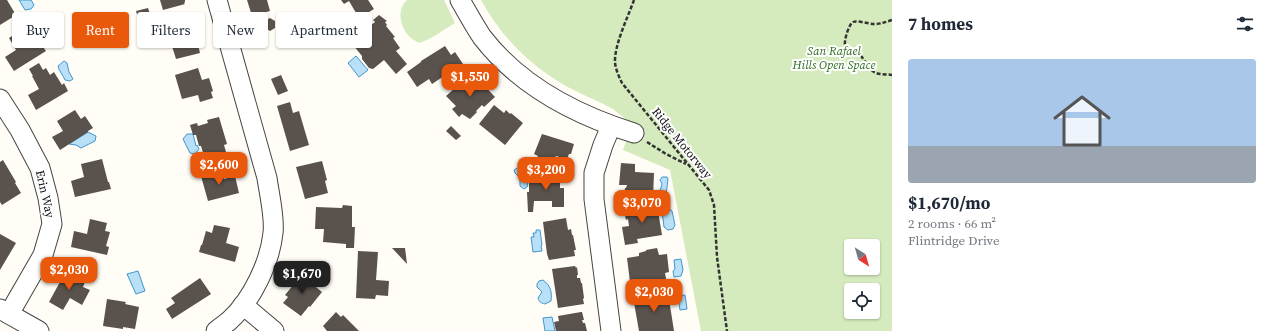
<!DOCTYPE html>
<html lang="en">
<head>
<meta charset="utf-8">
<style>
  :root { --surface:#fff; --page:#f6f6f7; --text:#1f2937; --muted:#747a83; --line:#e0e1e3; --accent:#ea580c }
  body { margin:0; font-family:"Source Serif 4",serif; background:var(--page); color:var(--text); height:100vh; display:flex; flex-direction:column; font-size:15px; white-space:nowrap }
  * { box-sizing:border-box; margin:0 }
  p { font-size:13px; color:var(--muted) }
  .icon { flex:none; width:22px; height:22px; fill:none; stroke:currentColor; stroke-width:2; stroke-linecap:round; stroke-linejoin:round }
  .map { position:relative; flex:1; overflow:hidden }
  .side { display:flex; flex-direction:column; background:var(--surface); width:380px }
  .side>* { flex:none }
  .hud { position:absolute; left:12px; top:12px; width:380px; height:36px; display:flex; gap:8px }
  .needle { width:26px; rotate:143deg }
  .buttons { position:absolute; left:844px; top:239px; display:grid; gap:8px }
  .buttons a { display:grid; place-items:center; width:36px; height:36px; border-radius:4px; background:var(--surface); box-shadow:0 1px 3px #0004; font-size:20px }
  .price { position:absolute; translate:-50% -34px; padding:0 9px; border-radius:8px; background:var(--accent); color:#fff; font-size:13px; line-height:26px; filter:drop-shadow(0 1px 2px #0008) }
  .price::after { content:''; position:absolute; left:50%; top:24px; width:12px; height:9px; margin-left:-6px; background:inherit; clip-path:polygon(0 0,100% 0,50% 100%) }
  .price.active { background:#222; color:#fff }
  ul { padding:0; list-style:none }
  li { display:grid; align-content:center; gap:8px; height:212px; padding:0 16px }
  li+li { border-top:1px solid var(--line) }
  li span { display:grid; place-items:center; height:124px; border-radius:4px; color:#555 }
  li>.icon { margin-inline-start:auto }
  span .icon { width:72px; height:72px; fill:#fffc; stroke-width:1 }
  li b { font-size:17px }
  h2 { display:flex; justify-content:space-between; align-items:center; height:48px; padding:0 16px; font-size:17px }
  .tag { padding:0 14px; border-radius:4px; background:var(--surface); box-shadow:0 1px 3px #0004; font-size:14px; line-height:36px }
  .tag.active { background:var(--accent); color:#fff }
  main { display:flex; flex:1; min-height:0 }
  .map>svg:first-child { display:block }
  .green { fill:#d5ebbd; fill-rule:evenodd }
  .water { fill:#b9e0f7; stroke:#3f96cf }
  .building { fill:#5a524d }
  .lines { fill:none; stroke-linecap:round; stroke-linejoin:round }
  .minor-casing { stroke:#444; stroke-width:21 }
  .path { stroke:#333; stroke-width:2.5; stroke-dasharray:4 2; stroke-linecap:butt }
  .minor { stroke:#fff; stroke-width:19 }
  .labels { text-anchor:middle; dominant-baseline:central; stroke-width:4; stroke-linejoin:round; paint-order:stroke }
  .park-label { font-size:12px; font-style:italic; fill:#2f6b1f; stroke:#fff }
  .street-label { font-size:12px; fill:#111; stroke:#fff }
</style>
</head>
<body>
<main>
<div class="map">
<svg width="892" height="331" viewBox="0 0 892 331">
  <rect width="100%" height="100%" fill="#fffdf5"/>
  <g class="green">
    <path d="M407,0H444L455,23C443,30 432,39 419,43C416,41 413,40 411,38C400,28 396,10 407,0Z"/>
    <path d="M481,0H892V331H701L670,170L623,150L632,124C626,119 619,114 613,109C593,98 571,91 553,78C523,59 498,31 481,0ZM851,246H873V268H851ZM851,290H873V312H851Z"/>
  </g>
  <g class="water">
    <path d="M19,0H31L34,5L31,9L25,10Z"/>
    <path d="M356,56L368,70L359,77L348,63Z"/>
    <path d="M64,61L67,63L69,72L73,79L70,81L65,80C63,75 59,71 58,66Z"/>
    <path d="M88,132L96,136L95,141L81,148L76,145L69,144Z"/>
    <path d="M187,134H193L196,146L197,145L199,149L195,154L190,153L183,139Z"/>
    <path d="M519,167L529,174L530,177L528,181L527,187L524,189L520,186V178L515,173L514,170Z"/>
    <path d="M662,177H667L668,179L666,195L662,196L659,194L662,184L660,180Z"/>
    <path d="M669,208L672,211L675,225L673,229L668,230L664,227L662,211L664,210Z"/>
    <path d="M536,230H540L542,245L541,246L542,251L533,252L531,237H534L533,233H536Z"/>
    <path d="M681,259L683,270L681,276L674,277L673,271L675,269L674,260Z"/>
    <path d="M138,271L145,291L136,294L127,274Z"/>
    <path d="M543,280C551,286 552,292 551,301L545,304C541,303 539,302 538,298L542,292L537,287V284L539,281Z"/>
    <path d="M685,295L687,309L680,310L678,296Z"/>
    <path d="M552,317L555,331H545L543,318Z"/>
  </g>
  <g class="building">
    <path d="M0,0H7L16,15L0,25Z"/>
    <path d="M160,0H185V2L184,3L185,4L163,10Z"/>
    <path d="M247,0H267L270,11L252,16Z"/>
    <path d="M341,0H368L374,9L359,18L349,1L344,4Z"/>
    <path d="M148,8L150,14L138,18L136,11Z"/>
    <path d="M379,15L387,21L385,22L387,25L386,26L395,37L393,38L400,48L396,51L407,64L396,74L384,60L373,69L369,68L362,59V56L349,40L357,34L358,35L375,22L373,20Z"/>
    <path d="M189,18L191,24L195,23L197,31L195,32L200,53L176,59L167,30L178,27L177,21Z"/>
    <path d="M270,18L275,21V28L270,31L264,27V21Z"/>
    <path d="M23,29L28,36L32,34L39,46L41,44L46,51L14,71L5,57L16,50L9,38Z"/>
    <path d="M445,46L451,55L455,52L467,70L455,78L450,72L432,84L429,79L417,87L407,72L421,62V61Z"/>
    <path d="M39,63L43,70L46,68L50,75L54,72L62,85L64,83L68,91L36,110L28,95L39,89L32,76H33L29,69Z"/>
    <path d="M198,68L202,80L209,78L213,91L211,92L213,98L200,102L198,95L182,99L175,75Z"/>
    <path d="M281,75L288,91L278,95L271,79Z"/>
    <path d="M467,77L475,86L480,81L495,97L484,107L482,105L476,111L477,112L470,119L462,114L459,117L452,109L456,106L446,96Z"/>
    <path d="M290,102L293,113L299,111L309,145L290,151L277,106Z"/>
    <path d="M494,105L504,113L506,110L510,114L511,113L523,123L505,145L479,124Z"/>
    <path d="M75,110L81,119L85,116L93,128L88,131V132L60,150L52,137L63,131L57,121Z"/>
    <path d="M219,117L227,144L224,145L226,152L205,159L201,146H199L196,135H193L190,125L197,123L198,126L208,123L207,120Z"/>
    <path d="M451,126L461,136L456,140L446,131Z"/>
    <path d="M542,134L574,144L571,154H569L567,159L556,156L554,160L557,161L554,170L535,163L538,156L534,154Z"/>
    <path d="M102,159L108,182H109L111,189L75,197L71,181L84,177L81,164Z"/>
    <path d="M3,160L16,182L15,183L21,193L2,205L0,202V162Z"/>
    <path d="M322,161L327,180L325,181L328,193L305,199L296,167Z"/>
    <path d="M621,163L635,164V172L654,173L653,198L624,196L625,188H626L627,185H619Z"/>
    <path d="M222,171L224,179L235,176L239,193L208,201L201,176Z"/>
    <path d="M532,174L560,175V188H564V207H552V201H534L533,212H528L527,192H529V182L532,183Z"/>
    <path d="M343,205L352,206V227H355L354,248H346V244L323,242L324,229H315L316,207L342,208Z"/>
    <path d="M657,205L662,235L637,239L638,243L625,245L622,227L629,226L628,219L626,220L624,211Z"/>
    <path d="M566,218L568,230L571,229L572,235H573L576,250H574L575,256L549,260L547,254L543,222Z"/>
    <path d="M90,219L107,223L105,231L110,232L106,246L109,247L107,255L71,247L74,231L87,234Z"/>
    <path d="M214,225L230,228L226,243L239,247L235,262L199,252L201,245H202L206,231L212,233Z"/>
    <path d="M0,234L16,243L0,270Z"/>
    <path d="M392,248H405L407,264Z"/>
    <path d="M657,248L659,255L667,254L669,272L665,273L667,284H666V288L647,291V288L638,290L636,282H630L627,258L639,256V253L646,251V250Z"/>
    <path d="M358,251L378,252L376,280L389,281L388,296L376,295L375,299L356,298Z"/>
    <path d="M575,266L576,268L577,267L578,275H577V278H580L581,283H582L584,298L583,299L584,304L558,308L552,269Z"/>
    <path d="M67,269L74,273L72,275L85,282L83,287L90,290L82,305L70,298L63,310L49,302Z"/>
    <path d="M304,272L314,280L311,283L322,292L310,307L309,306L301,316L283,303L288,297L285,295Z"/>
    <path d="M200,278L211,294L172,319L166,309L175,303L171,298Z"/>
    <path d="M668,293L674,331H639L633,297L648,294V296Z"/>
    <path d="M107,299L126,302L125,304L139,307L135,329L123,327V329L103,326Z"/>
    <path d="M336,312L341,317L343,315L359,331H327L323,326Z"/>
    <path d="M581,312H582L584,320H582L583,323H585L587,331H556L554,322L559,321L558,316Z"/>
  </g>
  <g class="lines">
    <defs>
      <g id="minor">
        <path d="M460,0C467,12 474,25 482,37C519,85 576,115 634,133"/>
        <path d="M0,99L20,130L40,168L48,198L52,224L43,255L9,314"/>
        <path d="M611,126L603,145L594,173V199L611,331"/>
        <path d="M243,305L274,331"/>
        <path d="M0,309L39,331"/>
        <path d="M216,331C220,327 226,324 230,320C252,300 270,262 273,233C275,217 269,193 267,178L217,0"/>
      </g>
    </defs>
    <use href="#minor" class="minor-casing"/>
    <g class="path">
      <path d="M634,0C628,17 614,45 615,63C616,70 619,77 622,83L709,190L714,205L717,257L727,331"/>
      <path d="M892,20C886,22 881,24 874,24C869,24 857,20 853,22C849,24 844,40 845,45C847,50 856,51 860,55C865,60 868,68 874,72C879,75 886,74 892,75"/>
      <path d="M647,142L666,154L686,164"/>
    </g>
    <use href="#minor" class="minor"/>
  </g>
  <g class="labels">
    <g class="park-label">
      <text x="834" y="51">San Rafael<tspan x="834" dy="14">Hills Open Space</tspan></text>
    </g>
    <g class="street-label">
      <text transform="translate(682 143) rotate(51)">Ridge Motorway</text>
      <text transform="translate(45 194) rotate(77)">Erin Way</text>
    </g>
  </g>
</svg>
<div class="buttons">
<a><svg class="needle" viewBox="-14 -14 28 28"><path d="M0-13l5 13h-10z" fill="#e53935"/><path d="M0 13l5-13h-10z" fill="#747a83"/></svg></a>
<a><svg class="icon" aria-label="locate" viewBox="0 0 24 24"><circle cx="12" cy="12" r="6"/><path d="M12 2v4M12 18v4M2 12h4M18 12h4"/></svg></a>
</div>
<b class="price" style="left:470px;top:98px">$1,550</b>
<b class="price" style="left:219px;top:186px">$2,600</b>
<b class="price" style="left:546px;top:191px">$3,200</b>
<b class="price" style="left:642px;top:224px">$3,070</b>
<b class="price" style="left:69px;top:291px">$2,030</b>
<b class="price active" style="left:302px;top:295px">$1,670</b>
<b class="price" style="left:654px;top:313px">$2,030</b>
<div class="hud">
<a class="tag">Buy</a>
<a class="tag active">Rent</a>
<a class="tag">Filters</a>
<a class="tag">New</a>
<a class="tag">Apartment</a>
</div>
</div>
<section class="side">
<h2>7 homes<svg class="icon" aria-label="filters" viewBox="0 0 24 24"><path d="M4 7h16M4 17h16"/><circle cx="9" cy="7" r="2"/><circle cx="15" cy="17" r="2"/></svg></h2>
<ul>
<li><span style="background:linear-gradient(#a9c7e8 70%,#9aa5b1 0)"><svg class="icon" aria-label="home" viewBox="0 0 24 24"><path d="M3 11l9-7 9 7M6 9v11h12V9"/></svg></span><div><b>$1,670/mo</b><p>2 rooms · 66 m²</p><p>Flintridge Drive</p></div></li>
</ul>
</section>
</main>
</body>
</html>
